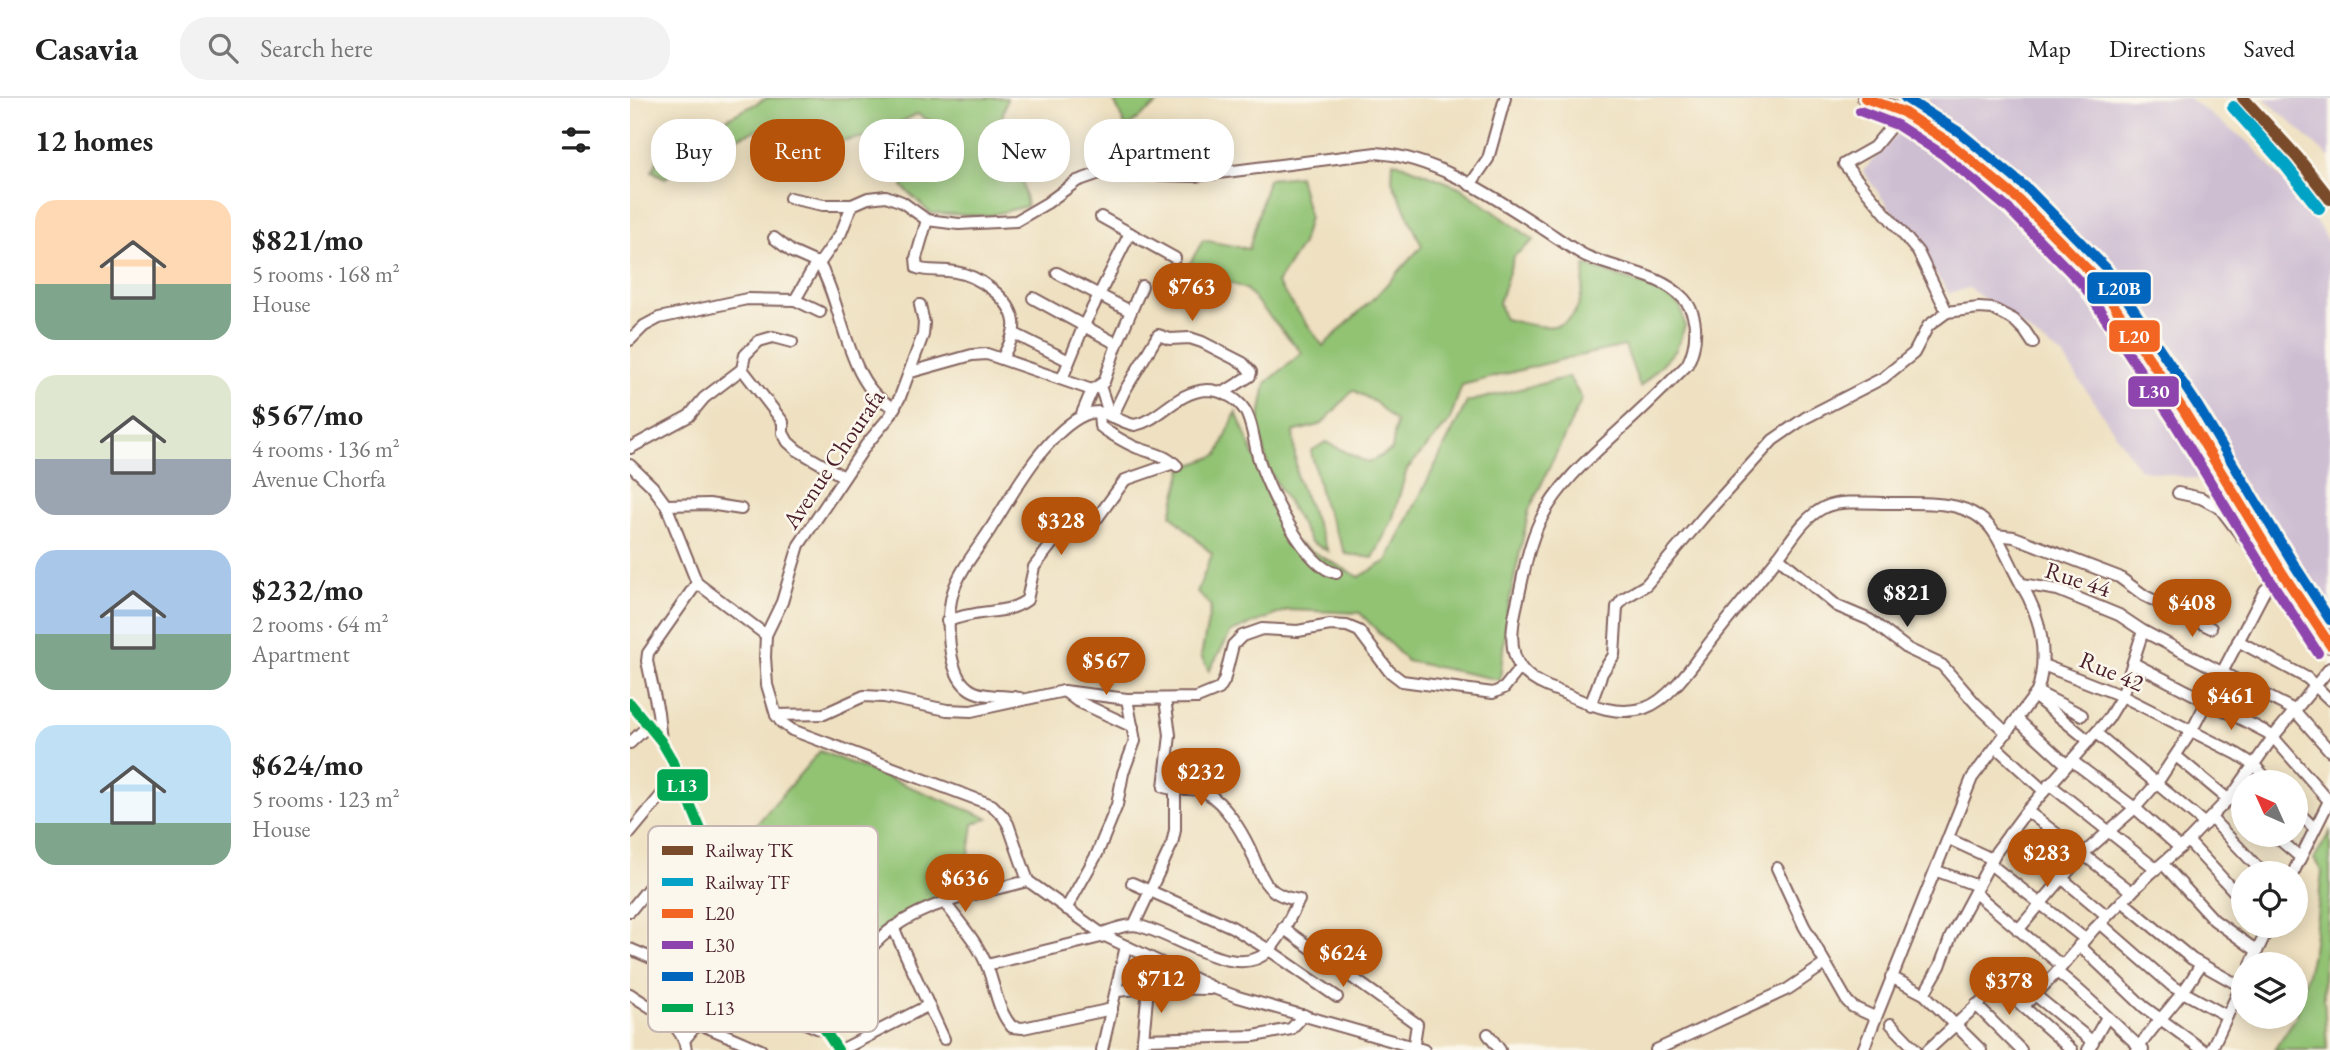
<!DOCTYPE html>
<html lang="en">
<head>
<meta charset="utf-8">
<style>
  :root { --surface:#fff; --page:#f2f2f2; --text:#222; --muted:#767676; --line:#e0e0e0; --accent:#b45309 }
  body { margin:0; font-family:"EB Garamond",serif; background:var(--page); color:var(--text); height:100vh; display:flex; flex-direction:column; font-size:26px; white-space:nowrap }
  * { box-sizing:border-box; margin:0 }
  p { font-size:23px; color:var(--muted) }
  .icon { flex:none; width:38px; height:38px; fill:none; stroke:currentColor; stroke-width:2; stroke-linecap:round; stroke-linejoin:round }
  .map { position:relative; flex:1; overflow:hidden }
  .drawer { display:flex; flex-direction:column; background:var(--surface); width:630px }
  .drawer>* { flex:none }
  .banner { position:absolute; left:21px; top:21px; width:665px; height:63px; display:flex; gap:14px }
  .needle { width:46px; rotate:315deg }
  .controls { position:absolute; left:1601px; top:672px; display:grid; gap:14px }
  .controls a { display:grid; place-items:center; width:77px; height:77px; border-radius:50%; background:var(--surface); box-shadow:0 4px 18px #0003; font-size:35px }
  .price { position:absolute; translate:-50% -60px; padding:0 16px; border-radius:24px; background:var(--accent); color:#fff; font-size:23px; line-height:46px; filter:drop-shadow(0 2px 4px #0008) }
  .price::after { content:''; position:absolute; left:50%; top:42px; width:21px; height:16px; margin-left:-10px; background:inherit; clip-path:polygon(0 0,100% 0,50% 100%) }
  .price.on { background:#222; color:#fff }
  ul { padding:0; list-style:none }
  li { display:flex; align-items:center; gap:21px; height:175px; padding:0 35px }
  li span { display:grid; place-items:center; flex:none; width:196px; height:140px; border-radius:21px; color:#555 }
  li>.icon { margin-inline-start:auto }
  span .icon { width:84px; height:84px; fill:#fffc; stroke-width:1 }
  li b { font-size:30px }
  h2 { display:flex; justify-content:space-between; align-items:center; height:84px; padding:0 35px; font-size:30px }
  .chip { padding:0 24px; border-radius:28px; background:var(--surface); box-shadow:0 4px 18px #0003; font-size:24px; line-height:63px }
  .chip.on { background:var(--accent); color:#fff }
  header { display:flex; align-items:center; gap:42px; box-sizing:border-box; height:98px; padding:0 35px; background:var(--surface); border-bottom:2px solid var(--line) }
  header strong { font-size:33px }
  nav { display:flex; gap:38px; margin-inline-start:auto; font-size:24px }
  .search { width:490px; height:63px; background:var(--page); display:flex; align-items:center; gap:18px; box-sizing:border-box; padding:0 24px; border-radius:28px; color:var(--muted); font-size:26px }
  main { display:flex; flex:1; min-height:0 }
  .map>svg:first-child { display:block }
  .industrial { fill:#cebed2 }
  .green { fill:#91c373; stroke:#6e714f; stroke-width:2 }
  .lines { fill:none; stroke-linecap:round; stroke-linejoin:round }
  .minor-casing { stroke:#83635f; stroke-width:14 }
  .major-casing { stroke:#83635f; stroke-width:18 }
  .minor { stroke:#fff; stroke-width:10 }
  .major { stroke:#fff; stroke-width:14 }
  .bus-1-casing { stroke:#fbf7ec; stroke-width:16 }
  .bus-2-casing { stroke:#fbf7ec; stroke-width:16 }
  .bus-3-casing { stroke:#fbf7ec; stroke-width:16 }
  .bus-4-casing { stroke:#fbf7ec; stroke-width:16 }
  .bus-1 { stroke:#f26522; stroke-width:10 }
  .bus-2 { stroke:#8e44ad; stroke-width:10 }
  .bus-3 { stroke:#0065bd; stroke-width:10 }
  .bus-4 { stroke:#00a651; stroke-width:10 }
  .rail-1-casing { stroke:#fbf7ec; stroke-width:18 }
  .rail-2-casing { stroke:#fbf7ec; stroke-width:18 }
  .rail-1 { stroke:#7a4b2a; stroke-width:12 }
  .rail-2 { stroke:#04a2c6; stroke-width:12 }
  .labels { text-anchor:middle; dominant-baseline:central; stroke-width:5; stroke-linejoin:round; paint-order:stroke }
  .street-label { font-size:24px; fill:#4a1f2b; stroke:#fbf7ec }
  .key { fill:#fbf7ec; stroke:#c6b6b2; stroke-width:2 }
  .key-label { font-size:19px; fill:#4a1f2b }
  .line-badge { stroke:#fbf7ec; stroke-width:2.5 }
  .badge-label { font-size:19px; text-anchor:middle; font-weight:bold; fill:#fff }
</style>
</head>
<body>
<header>
<strong>Casavia</strong>
<div class="search"><svg class="icon" aria-label="search" viewBox="0 0 24 24"><circle cx="10" cy="10" r="6"/><path d="M15 15l6 6"/></svg>Search here</div>
<nav><a>Map</a><a>Directions</a><a>Saved</a></nav>
</header>
<main>
<section class="drawer">
<h2>12 homes<svg class="icon" aria-label="filters" viewBox="0 0 24 24"><path d="M4 7h16M4 17h16"/><circle cx="9" cy="7" r="2"/><circle cx="15" cy="17" r="2"/></svg></h2>
<ul>
<li><span style="background:linear-gradient(#ffd9b3 60%,#7fa58c 0)"><svg class="icon" aria-label="home" viewBox="0 0 24 24"><path d="M3 11l9-7 9 7M6 9v11h12V9"/></svg></span><div><b>$821/mo</b><p>5 rooms · 168 m²</p><p>House</p></div></li>
<li><span style="background:linear-gradient(#dfe7d0 60%,#9aa5b1 0)"><svg class="icon" aria-label="home" viewBox="0 0 24 24"><path d="M3 11l9-7 9 7M6 9v11h12V9"/></svg></span><div><b>$567/mo</b><p>4 rooms · 136 m²</p><p>Avenue Chorfa</p></div></li>
<li><span style="background:linear-gradient(#a9c7e8 60%,#7fa58c 0)"><svg class="icon" aria-label="home" viewBox="0 0 24 24"><path d="M3 11l9-7 9 7M6 9v11h12V9"/></svg></span><div><b>$232/mo</b><p>2 rooms · 64 m²</p><p>Apartment</p></div></li>
<li><span style="background:linear-gradient(#bfe0f5 70%,#7fa58c 0)"><svg class="icon" aria-label="home" viewBox="0 0 24 24"><path d="M3 11l9-7 9 7M6 9v11h12V9"/></svg></span><div><b>$624/mo</b><p>5 rooms · 123 m²</p><p>House</p></div></li>
</ul>
</section>
<div class="map">
<svg width="1700" height="952" viewBox="0 0 1700 952">
  <rect width="100%" height="100%" fill="#fbf7ec"/>
  <filter id="ink" filterUnits="userSpaceOnUse"><feTurbulence type="fractalNoise" baseFrequency=".0143" numOctaves="2"/><feDisplacementMap in="SourceGraphic" scale="14" xChannelSelector="R" yChannelSelector="G"/><feConvolveMatrix kernelMatrix="1 2 1 2 8 2 1 2 1" color-interpolation-filters="sRGB"/></filter>
  <filter id="wash" filterUnits="userSpaceOnUse"><feTurbulence type="fractalNoise" baseFrequency=".00686" numOctaves="4" result="noise"/><feDisplacementMap in="SourceGraphic" scale="28" xChannelSelector="R" yChannelSelector="G"/><feGaussianBlur stdDeviation="1.57" result="paint"/><feColorMatrix in="noise" values="0 0 0 0 0 0 0 0 0 0 0 0 0 0 0 0 0 1.4 0 .05"/><feComposite in="paint" operator="in"/></filter>
  <g filter="url(#wash)">
    <rect width="100%" height="100%" fill="#eee0c0"/>
    <g class="industrial">
      <path d="M1300,0H1558L1621,46L1682,116L1700,148V524L1605,373L1576,383L1509,371L1433,258L1339,190L1319,195L1233,73Z"/>
      <path d="M1634,0H1700V60Z"/>
    </g>
    <g class="green">
      <path d="M137,0H377L372,20L389,65L397,108L357,118L300,115L272,88L306,26L287,16L244,38L203,44L197,32L150,23L86,48L35,80L22,73L41,35L94,22Z"/>
      <path d="M483,0H533V1L496,30Z"/>
      <path d="M763,63L829,89L904,142L884,158L869,205L874,221C899,226 931,239 946,212C953,201 953,181 955,167L1031,193L1051,209L1055,228L1046,252L1010,289L995,248L934,261L832,287L819,324L777,371L762,423L743,460L716,456L693,405L681,353L696,344L738,365L762,352L766,324L745,304L723,292L692,326L663,334L667,380L698,453L681,444L639,372L628,330L636,285L672,255L616,191L585,179L555,174L573,142L619,151L638,81L669,78L679,119L672,146L647,185L693,248L747,197L792,148L762,83Z"/>
      <path d="M939,279L952,301L899,412L877,514L870,582L777,563L730,515L658,512L601,534L579,573L571,558L581,508L567,494L582,456L541,417L553,370L588,357L606,314L659,441L729,479L757,463L837,304Z"/>
      <path d="M190,653L358,720L343,726L335,788L244,841L196,913L110,782L139,761L119,735Z"/>
      <path d="M1700,734V795L1693,880L1697,952H1644L1666,919L1683,852L1692,774L1684,761Z"/>
    </g>
  </g>
  <g filter="url(#ink)">
    <g class="lines">
      <defs>
        <g id="minor">
          <path d="M1273,14L1244,49L1214,66L1288,154L1317,214"/>
          <path d="M840,87L858,61L875,0"/>
          <path d="M160,100L193,107H222L238,100L256,98L272,104L297,122L329,126L386,123L417,105L447,83L470,75L564,78L746,55C807,59 865,100 915,132C929,141 942,151 956,158C987,172 1030,175 1054,201C1070,219 1067,248 1057,267C1037,287 1017,307 996,326C965,355 929,384 910,423C897,450 893,481 886,510C878,546 880,574 918,589C949,600 980,621 1015,610C1042,601 1067,560 1085,538C1106,511 1128,485 1149,458C1162,441 1174,419 1195,409C1213,401 1248,406 1268,405C1303,405 1344,402 1365,436C1375,452 1382,470 1391,486C1411,518 1419,557 1407,594L1342,680L1233,952"/>
          <path d="M471,119L545,160"/>
          <path d="M297,122L286,160L287,170C298,174 312,171 325,174C347,177 381,200 384,224C386,236 377,250 372,261"/>
          <path d="M144,140L162,154L189,166"/>
          <path d="M189,166C213,205 218,294 265,309"/>
          <path d="M189,166L211,135L222,107"/>
          <path d="M427,175L500,213"/>
          <path d="M403,200L487,246"/>
          <path d="M165,202L187,164"/>
          <path d="M290,207L294,225L293,237L270,299L260,318L236,347L169,447L152,504L136,537L135,559L137,587L146,617L151,624L162,632L362,707L373,718L378,726L398,783L475,838L586,891L608,899L794,952"/>
          <path d="M383,235L439,263"/>
          <path d="M0,242L14,228L29,220L117,201L165,202L190,214"/>
          <path d="M112,271L153,324V335L158,344L167,352L214,379"/>
          <path d="M281,274L342,257L357,256L462,292L451,318"/>
          <path d="M432,281L454,227L500,135"/>
          <path d="M470,288L480,318"/>
          <path d="M462,292L474,284L487,246L512,188"/>
          <path d="M469,314L470,328C477,334 502,349 511,351C528,357 532,356 547,368"/>
          <path d="M482,319L494,294L528,237L540,241L560,240L572,244L613,265L621,274L620,278L593,295"/>
          <path d="M0,350L59,318L74,300L112,271L115,257L129,243L143,239L162,244"/>
          <path d="M0,367L22,388L36,407L67,485L136,537"/>
          <path d="M1548,395L1571,400L1590,410L1644,481"/>
          <path d="M36,407L79,406L111,411"/>
          <path d="M1366,437L1384,439L1489,479L1515,498L1581,530"/>
          <path d="M1148,459L1207,508L1240,522L1278,551L1312,567L1346,606L1377,635"/>
          <path d="M1392,486L1428,492L1489,517L1513,533L1664,612L1700,653"/>
          <path d="M317,523C325,521 332,518 340,517C361,512 379,515 397,502L404,469L437,426L444,423L462,424L468,419L495,382L544,365"/>
          <path d="M1608,543L1677,580L1700,602"/>
          <path d="M1503,565L1636,634L1643,639L1699,703"/>
          <path d="M1413,567L1492,598L1607,656L1623,666L1640,684"/>
          <path d="M434,593L447,603L503,629"/>
          <path d="M1407,594L1452,617"/>
          <path d="M1404,598L1459,643"/>
          <path d="M390,600C375,597 350,600 338,590C316,574 316,518 323,494C330,471 348,451 361,430C378,404 393,375 414,351C425,338 443,320 460,315C476,311 490,325 505,327C532,321 545,294 577,292C590,292 606,299 614,311C623,324 624,347 629,362C638,391 675,469 706,475"/>
          <path d="M0,605L31,643L41,660L84,763L208,952"/>
          <path d="M960,608L972,575L984,557L987,509L993,501L1016,487L1076,416L1143,342L1175,320L1253,280L1284,255L1298,228L1317,214L1349,210L1363,211L1384,222L1395,233L1403,245"/>
          <path d="M146,617L194,616L234,598L254,599L317,612L341,613L434,593L497,601L567,600L589,591L594,583L603,547L612,538L632,531L668,533L700,527L717,528L729,533L759,573L772,583L863,595L874,590L890,570"/>
          <path d="M1388,622L1436,666"/>
          <path d="M1466,635L1575,726"/>
          <path d="M31,643L28,614L17,563L18,555L67,485"/>
          <path d="M0,645L19,627"/>
          <path d="M1366,649L1414,693"/>
          <path d="M1546,658L1599,702"/>
          <path d="M1441,662L1505,710L1550,750"/>
          <path d="M1419,686L1526,771"/>
          <path d="M1666,712L1684,730"/>
          <path d="M1397,713L1502,794"/>
          <path d="M1581,720L1633,775"/>
          <path d="M0,735L49,676"/>
          <path d="M1379,736L1477,818"/>
          <path d="M1644,737L1670,759"/>
          <path d="M1319,741L1362,761"/>
          <path d="M1558,743L1614,804"/>
          <path d="M1360,766L1455,841"/>
          <path d="M1533,766L1584,822L1627,853"/>
          <path d="M1147,770L1174,828L1217,903L1223,909L1245,919"/>
          <path d="M1307,773L1348,788"/>
          <path d="M1663,775L1700,701"/>
          <path d="M502,785L602,829L639,852L707,899"/>
          <path d="M1345,795L1432,868"/>
          <path d="M1492,803L1562,861L1610,888"/>
          <path d="M315,805C330,825 348,845 357,868C365,888 367,912 382,929L393,930L482,911"/>
          <path d="M436,811L467,756L487,707L493,675L505,643L497,601"/>
          <path d="M0,813L34,771L70,733"/>
          <path d="M1470,825L1542,888L1597,918"/>
          <path d="M504,827L542,746L545,732V692"/>
          <path d="M263,829L314,941"/>
          <path d="M653,830L787,926L783,952"/>
          <path d="M1388,832L1453,756L1505,710L1527,685L1561,634L1635,492L1653,476"/>
          <path d="M472,835C482,832 498,825 509,828C543,835 606,883 637,854C651,841 660,819 669,802C633,797 632,778 620,751C611,732 595,706 577,695C565,687 547,694 534,689L540,637L535,601"/>
          <path d="M1449,847L1514,909L1573,952"/>
          <path d="M0,851L194,933"/>
          <path d="M1621,866L1639,828"/>
          <path d="M35,867C53,823 59,813 99,786"/>
          <path d="M357,867L475,838"/>
          <path d="M1427,874C1458,898 1484,926 1513,952"/>
          <path d="M1261,879L1294,896L1351,952"/>
          <path d="M72,884L92,835L116,813"/>
          <path d="M487,893L518,890L580,891"/>
          <path d="M0,896C20,910 54,925 56,952"/>
          <path d="M1294,896L1310,868L1321,838L1366,754L1395,715L1478,621L1492,598L1513,533"/>
          <path d="M1405,897L1463,944"/>
          <path d="M108,898L122,862L136,842"/>
          <path d="M1346,907L1391,952"/>
          <path d="M1393,909L1427,874L1464,831L1520,776L1558,743L1604,695L1643,639L1700,570"/>
          <path d="M1261,926L1286,952"/>
          <path d="M192,930C207,904 220,875 239,852C280,804 340,798 398,783"/>
          <path d="M858,936L870,952"/>
          <path d="M55,941L64,930L72,927L131,952"/>
          <path d="M513,941L624,938L661,931L674,917"/>
          <path d="M211,952L299,907"/>
          <path d="M472,952L496,848"/>
          <path d="M512,952L518,890"/>
          <path d="M1026,952L1158,891L1195,866"/>
          <path d="M1298,952L1369,887L1442,952"/>
          <path d="M1458,952L1477,919"/>
          <path d="M1507,952C1526,923 1554,898 1570,867"/>
          <path d="M1581,952L1614,882"/>
        </g>
        <path id="major" d="M1235,0L1273,14L1320,45L1389,102L1465,179L1554,313L1653,476L1700,547"/>
      </defs>
      <use href="#minor" class="minor-casing"/>
      <use href="#major" class="major-casing"/>
      <use href="#minor" class="minor"/>
      <use href="#major" class="major"/>
      <defs>
        <path id="bus-1" d="M1235,0L1273,14L1320,45L1389,102L1465,179L1554,313L1653,476L1700,547"/>
        <path id="bus-2" d="M1230,13L1267,27L1312,56L1380,112L1454,188L1542,321L1641,483L1688,555"/>
        <path id="bus-3" d="M1275,0L1329,34L1398,91L1476,170L1566,305L1665,468L1700,522"/>
        <path id="bus-4" d="M0,605L31,643L41,660L84,763L208,952"/>
      </defs>
      <use href="#bus-1" class="bus-1-casing"/>
      <use href="#bus-2" class="bus-2-casing"/>
      <use href="#bus-3" class="bus-3-casing"/>
      <use href="#bus-4" class="bus-4-casing"/>
      <use href="#bus-1" class="bus-1"/>
      <use href="#bus-2" class="bus-2"/>
      <use href="#bus-3" class="bus-3"/>
      <use href="#bus-4" class="bus-4"/>
      <defs>
        <path id="rail-1" d="M1613,0L1667,59L1700,101"/>
        <path id="rail-2" d="M1603,9L1656,68L1689,110"/>
      </defs>
      <use href="#rail-1" class="rail-1-casing"/>
      <use href="#rail-2" class="rail-2-casing"/>
      <use href="#rail-1" class="rail-1"/>
      <use href="#rail-2" class="rail-2"/>
    </g>
  </g>
  <g class="labels">
    <g class="street-label">
      <text transform="translate(203 361) rotate(-56)">Avenue Chourafa</text>
      <text transform="translate(1448 481) rotate(18)">Rue 44</text>
      <text transform="translate(1482 573) rotate(23)">Rue 42</text>
    </g>
  </g>
  <rect x="18" y="728" width="230" height="206" rx="10" class="key"/>
  <rect x="32" y="748" width="31" height="9" fill="#7a4b2a"/>
  <rect x="32" y="780" width="31" height="8" fill="#04a2c6"/>
  <rect x="32" y="811" width="31" height="9" fill="#f26522"/>
  <rect x="32" y="843" width="31" height="8" fill="#8e44ad"/>
  <rect x="32" y="874" width="31" height="9" fill="#0065bd"/>
  <rect x="32" y="906" width="31" height="8" fill="#00a651"/>
  <g class="key-label">
    <text x="75" y="759">Railway TK</text>
    <text x="75" y="791">Railway TF</text>
    <text x="75" y="822">L20</text>
    <text x="75" y="854">L30</text>
    <text x="75" y="885">L20B</text>
    <text x="75" y="917">L13</text>
  </g>
  <g class="line-badge">
    <rect x="1456" y="173" width="66" height="34" rx="7" fill="#0065bd"/>
    <rect x="1478" y="221" width="53" height="34" rx="7" fill="#f26522"/>
    <rect x="1497" y="277" width="53" height="33" rx="7" fill="#8e44ad"/>
    <rect x="26" y="670" width="53" height="34" rx="7" fill="#00a651"/>
  </g>
  <g class="badge-label">
    <text x="1489" y="197">L20B</text>
    <text x="1504" y="245">L20</text>
    <text x="1524" y="300">L30</text>
    <text x="52" y="694">L13</text>
  </g>
</svg>
<div class="controls">
<a><svg class="needle" viewBox="-14 -14 28 28"><path d="M0-13l5 13h-10z" fill="#e53935"/><path d="M0 13l5-13h-10z" fill="#767676"/></svg></a>
<a><svg class="icon" aria-label="locate" viewBox="0 0 24 24"><circle cx="12" cy="12" r="6"/><path d="M12 2v4M12 18v4M2 12h4M18 12h4"/></svg></a>
<a><svg class="icon" aria-label="layers" viewBox="0 0 24 24"><path d="M12 4l9 5-9 5-9-5zM3 14l9 5 9-5"/></svg></a>
</div>
<b class="price" style="left:562px;top:225px">$763</b>
<b class="price" style="left:431px;top:459px">$328</b>
<b class="price on" style="left:1277px;top:531px">$821</b>
<b class="price" style="left:1562px;top:541px">$408</b>
<b class="price" style="left:476px;top:599px">$567</b>
<b class="price" style="left:1601px;top:634px">$461</b>
<b class="price" style="left:571px;top:710px">$232</b>
<b class="price" style="left:1417px;top:791px">$283</b>
<b class="price" style="left:335px;top:816px">$636</b>
<b class="price" style="left:713px;top:891px">$624</b>
<b class="price" style="left:531px;top:917px">$712</b>
<b class="price" style="left:1379px;top:919px">$378</b>
<div class="banner">
<a class="chip">Buy</a>
<a class="chip on">Rent</a>
<a class="chip">Filters</a>
<a class="chip">New</a>
<a class="chip">Apartment</a>
</div>
</div>
</main>
</body>
</html>
